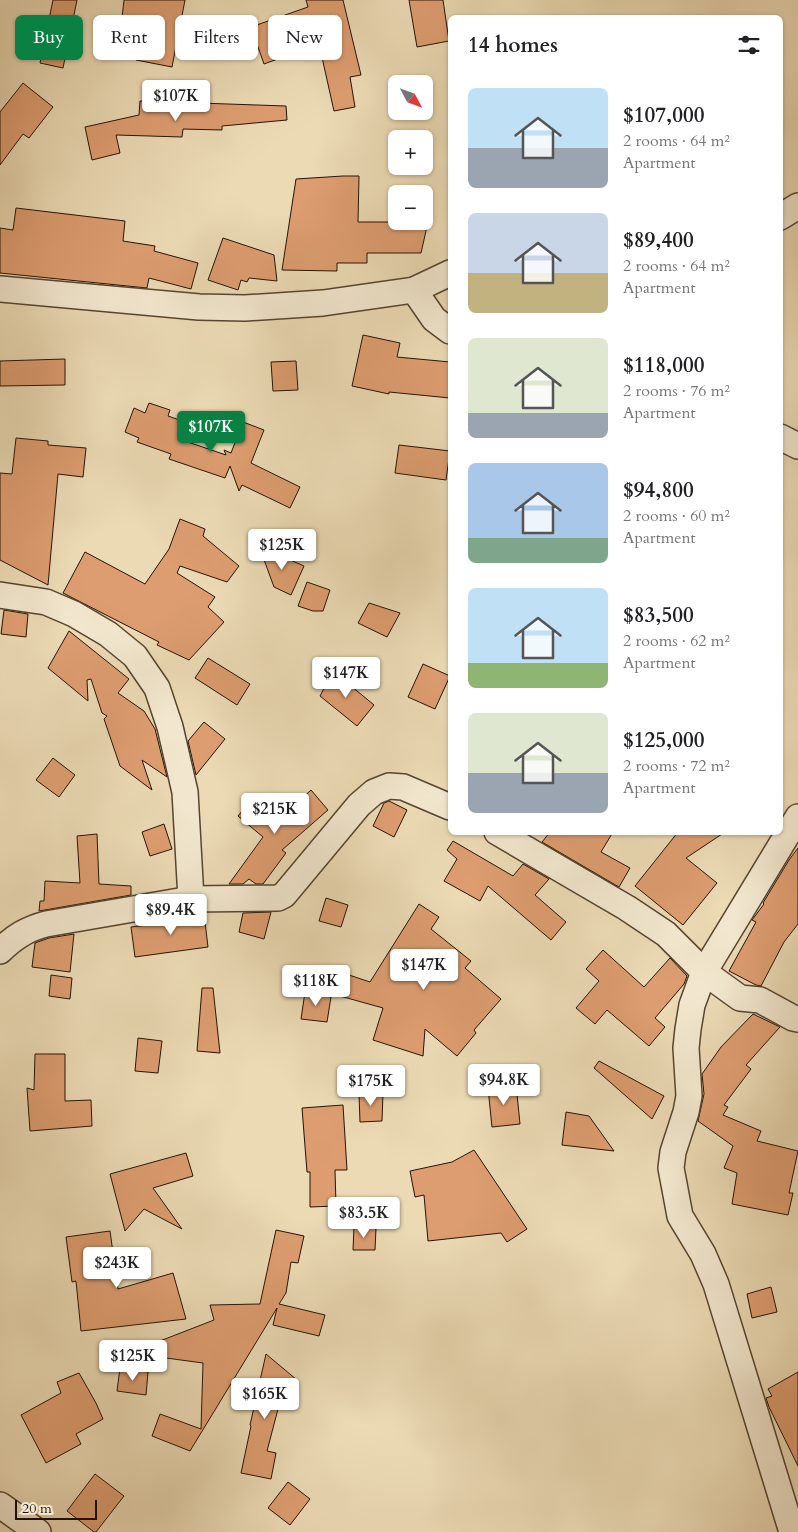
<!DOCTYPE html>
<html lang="en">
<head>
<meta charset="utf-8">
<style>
  :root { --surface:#fff; --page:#f2f2f2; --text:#202124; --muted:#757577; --accent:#0b8043 }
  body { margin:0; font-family:Cardo,serif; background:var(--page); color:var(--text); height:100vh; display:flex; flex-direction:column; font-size:19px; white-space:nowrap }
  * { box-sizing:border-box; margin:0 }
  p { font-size:16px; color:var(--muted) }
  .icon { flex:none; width:28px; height:28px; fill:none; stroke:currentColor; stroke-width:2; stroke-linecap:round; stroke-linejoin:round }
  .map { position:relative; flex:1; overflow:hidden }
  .sheet { position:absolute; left:448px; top:15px; width:335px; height:820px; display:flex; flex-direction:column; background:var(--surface); border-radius:8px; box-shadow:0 1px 4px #0004 }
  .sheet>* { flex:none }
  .hud { position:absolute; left:15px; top:15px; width:358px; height:45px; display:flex; gap:10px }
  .needle { width:32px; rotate:131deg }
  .fabs { position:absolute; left:388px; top:75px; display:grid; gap:10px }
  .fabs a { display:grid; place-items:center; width:45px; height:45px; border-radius:8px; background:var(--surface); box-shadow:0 1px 4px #0004; font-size:25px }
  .scale { position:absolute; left:15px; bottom:12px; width:82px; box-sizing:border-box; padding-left:5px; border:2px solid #241303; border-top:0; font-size:14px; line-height:18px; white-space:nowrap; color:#241303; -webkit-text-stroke:4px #f2e7ce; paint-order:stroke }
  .price { position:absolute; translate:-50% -42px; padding:0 11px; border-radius:5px; background:#fff; color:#222; font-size:16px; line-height:32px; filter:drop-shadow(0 1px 2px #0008) }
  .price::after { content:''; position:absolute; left:50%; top:30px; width:15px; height:11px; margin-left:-8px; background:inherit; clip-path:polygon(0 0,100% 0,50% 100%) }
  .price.selected { background:var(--accent); color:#fff }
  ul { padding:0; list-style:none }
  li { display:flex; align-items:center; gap:15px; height:125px; padding:0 20px }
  li span { display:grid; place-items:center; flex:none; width:140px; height:100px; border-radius:8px; color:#555 }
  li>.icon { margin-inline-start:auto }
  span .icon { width:60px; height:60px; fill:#fffc; stroke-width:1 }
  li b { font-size:21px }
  h2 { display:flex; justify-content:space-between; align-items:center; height:60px; padding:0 20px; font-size:21px }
  .tag { padding:0 18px; border-radius:8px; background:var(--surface); box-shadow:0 1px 4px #0004; font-size:18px; line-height:45px }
  .tag.selected { background:var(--accent); color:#fff }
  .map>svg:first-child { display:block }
  .building { fill:#dd9d70; stroke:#241303 }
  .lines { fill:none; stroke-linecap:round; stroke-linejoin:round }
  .street-casing { stroke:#56452f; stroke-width:28 }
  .street { stroke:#f2e7ce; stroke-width:25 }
</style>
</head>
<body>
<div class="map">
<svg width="798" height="1532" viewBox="0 0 798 1532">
  <rect width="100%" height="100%" fill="#ebdab4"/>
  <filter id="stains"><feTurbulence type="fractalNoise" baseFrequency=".004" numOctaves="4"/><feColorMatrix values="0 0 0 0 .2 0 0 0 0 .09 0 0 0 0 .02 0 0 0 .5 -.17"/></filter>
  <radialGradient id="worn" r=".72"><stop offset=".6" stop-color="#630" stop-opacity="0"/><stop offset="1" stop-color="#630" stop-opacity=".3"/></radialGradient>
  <g class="building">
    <path d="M53,0H77L63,68L40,63Z"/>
    <path d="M124,0H185L172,67L136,60L137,56L118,53Z"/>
    <path d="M306,0H343L361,75L350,77L355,107L334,111L319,44L264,64L251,27L308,7Z"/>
    <path d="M409,0H443L449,41L417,47Z"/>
    <path d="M23,83L53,107L29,138L23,134L0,165V112Z"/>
    <path d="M140,101L286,106L287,120L222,126V130L183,129L182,137L116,135L120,153L92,160L85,127L139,115Z"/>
    <path d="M343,176H359L358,222H428L421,253H367V263H337V271L282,270L296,179Z"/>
    <path d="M16,208L125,221L123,241L155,246L154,251L198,263L191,289L149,278L147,288L0,273V228L13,230Z"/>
    <path d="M223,238L274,255L277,281L249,278L247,282L241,280L238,290L208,280Z"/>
    <path d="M363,335L400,343L397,357L450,362V398L389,392V394L352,386Z"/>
    <path d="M65,359V385L0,386V361Z"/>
    <path d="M296,361L298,390L273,391L271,362Z"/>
    <path d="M149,403L170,410L168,416L188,423L182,440L226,455L224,450L231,453L243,422L264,430L251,463L300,487L290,508L242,485L239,491L230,466L225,478L169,459L171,454L137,442L139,438L125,432L134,408L145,413Z"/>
    <path d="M16,438L48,441V445L86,448L83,477L58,474L48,585L0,560V473L12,474Z"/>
    <path d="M399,445L450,451L446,480L395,473Z"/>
    <path d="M180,519L205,529L203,536L239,566L227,582L180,566L177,573L215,597L208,607L224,622L189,660L157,645L159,642L63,593L85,552L145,584L169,549Z"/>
    <path d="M259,546L304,566L291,595L274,587Z"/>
    <path d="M307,582L330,590L323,611H313L298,606Z"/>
    <path d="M369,603L400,613L387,637L358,623Z"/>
    <path d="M4,610L28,614L26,637L1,634Z"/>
    <path d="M69,631L129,679L118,693L144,711L155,729L167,777L142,760L152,790L120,766L104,719L107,716L102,713L91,679L87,680L88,701L48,668Z"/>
    <path d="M208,658L250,684L237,705L195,678Z"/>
    <path d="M423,664L450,676L435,709L408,697Z"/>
    <path d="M333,671L374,705L357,726L320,696Z"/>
    <path d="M204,722L225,739L196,775L188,741Z"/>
    <path d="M53,758L75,775L59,797L36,780Z"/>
    <path d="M311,790L328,810L282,850L286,853L263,884H256L249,879L243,884H229L263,837L238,816L255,796L280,818Z"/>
    <path d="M389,801L407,810L394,837L373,826L384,803Z"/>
    <path d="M164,824L172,849L150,856L142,832Z"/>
    <path d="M550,832H613L601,852L630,868L619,887L542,842Z"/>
    <path d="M678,832H725L686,858L717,883L683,925L635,886Z"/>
    <path d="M97,834L99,884L131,886V895L39,911L40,901H44L45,881L80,883L77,836Z"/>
    <path d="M453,841L513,876L523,864L549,879L535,895L566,922L551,940L488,886L480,901L444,881L457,859L447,850Z"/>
    <path d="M798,848V924L784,942L761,986L756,985L729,971L756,922L752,920L764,904L763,903L789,860Z"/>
    <path d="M326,898L348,905L341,927L319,921Z"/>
    <path d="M419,904L439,917L431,929L471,961L465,968L501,999L474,1030L476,1033L457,1056L425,1029L423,1056L373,1040L383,1008L340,996L346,974L370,982Z"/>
    <path d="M271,912L264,939L239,932L243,913Z"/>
    <path d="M192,913H204L208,947L135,957L131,927L181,921V915Z"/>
    <path d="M74,934L70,972L32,967L35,943L49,938Z"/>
    <path d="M603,950L644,987L670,958L687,976L684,984L655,1018L665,1027L649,1046L607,1010L595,1024L576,1008L599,981L586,969Z"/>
    <path d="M51,975L72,978L70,999L49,996Z"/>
    <path d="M202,988H213L220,1053L197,1051Z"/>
    <path d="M305,992L331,997L327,1022L301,1019Z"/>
    <path d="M753,1014L780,1027L746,1065L751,1069L724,1105L728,1107L723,1115L761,1131L757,1141L798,1151L789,1193H793L788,1215L732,1204L737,1173L724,1168L733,1146L698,1121L704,1094L702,1074L721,1047Z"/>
    <path d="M138,1038L162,1041L158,1073L135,1071Z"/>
    <path d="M35,1054H65V1101L91,1100L92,1126L30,1131L27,1088L34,1090Z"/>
    <path d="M599,1061L664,1096L652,1119L594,1068Z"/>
    <path d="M516,1084L520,1124L492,1127L488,1088Z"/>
    <path d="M383,1093L382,1121L360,1122L359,1094Z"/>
    <path d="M343,1105L347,1170H335L336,1206L310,1207V1172H307L302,1108Z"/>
    <path d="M566,1112L589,1116L614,1151L562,1145Z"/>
    <path d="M474,1150L527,1229L507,1242L501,1233L428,1241L424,1195L415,1197L410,1171L452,1162Z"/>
    <path d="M186,1153L193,1176L153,1188L182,1229L144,1209L125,1231L110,1174Z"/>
    <path d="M354,1227L376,1228L375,1250H353Z"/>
    <path d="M276,1230L304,1236L298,1263L291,1262L286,1293L279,1304L325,1315L319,1336L273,1325L277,1308L190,1451L152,1436L160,1414L201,1429L203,1363L129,1353L214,1320L210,1305L260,1304Z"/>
    <path d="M110,1231L118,1289L173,1273L186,1319L81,1331L76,1281L72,1282L66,1237Z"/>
    <path d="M771,1287L777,1312L752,1318L747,1294Z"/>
    <path d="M266,1354L297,1380L284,1386L267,1451L276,1453L271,1479L241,1473L251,1426L250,1425Z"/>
    <path d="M120,1368L148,1372L146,1395L117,1391Z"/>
    <path d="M798,1372V1466L769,1407L766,1398L772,1396L768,1389Z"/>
    <path d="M79,1373L96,1403L103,1419L76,1434L81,1444L46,1463L21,1415L61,1393L57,1382Z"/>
    <path d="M95,1474L124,1496L96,1532H94L67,1511Z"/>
    <path d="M288,1482L310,1499L290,1525L268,1508Z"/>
  </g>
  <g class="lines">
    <defs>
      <g id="street">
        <path d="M780,217L798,206"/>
        <path d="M0,289L199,307L245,308L323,303L414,290L450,273"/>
        <path d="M414,290L434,319L450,331"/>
        <path d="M780,437L798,446"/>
        <path d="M0,595L46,602L74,614L108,634L135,656L157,688L170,727L185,792L191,899"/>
        <path d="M497,832L627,908L666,934L704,972L740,998L760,1000L793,1018L798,1019"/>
        <path d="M0,951C14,937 27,929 46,924L191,899L278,898L284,895L359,805L374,792L389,786L403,787L450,807"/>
        <path d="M0,1505L38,1532"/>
        <path d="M792,1532L716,1284L703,1254L680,1216L671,1168L673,1152L686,1112L689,1096L686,1048L688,1029L692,1005L704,972L798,817"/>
      </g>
    </defs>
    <use href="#street" class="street-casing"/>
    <use href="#street" class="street"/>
  </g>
  <rect width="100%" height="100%" filter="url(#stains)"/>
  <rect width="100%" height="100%" fill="url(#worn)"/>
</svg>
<div class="fabs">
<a><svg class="needle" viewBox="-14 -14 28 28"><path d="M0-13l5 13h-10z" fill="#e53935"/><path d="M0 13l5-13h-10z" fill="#757577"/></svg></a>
<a>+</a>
<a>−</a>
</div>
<div class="scale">20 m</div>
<b class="price" style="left:176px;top:122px">$107K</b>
<b class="price selected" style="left:211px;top:453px">$107K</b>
<b class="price" style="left:282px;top:571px">$125K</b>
<b class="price" style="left:346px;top:699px">$147K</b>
<b class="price" style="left:275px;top:835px">$215K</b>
<b class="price" style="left:171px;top:936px">$89.4K</b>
<b class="price" style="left:424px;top:991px">$147K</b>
<b class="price" style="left:316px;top:1007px">$118K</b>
<b class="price" style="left:504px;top:1106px">$94.8K</b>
<b class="price" style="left:371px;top:1107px">$175K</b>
<b class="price" style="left:364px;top:1239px">$83.5K</b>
<b class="price" style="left:117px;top:1289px">$243K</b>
<b class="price" style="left:133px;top:1382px">$125K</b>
<b class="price" style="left:265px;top:1420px">$165K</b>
<div class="hud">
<a class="tag selected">Buy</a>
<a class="tag">Rent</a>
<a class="tag">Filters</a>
<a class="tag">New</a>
</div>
<section class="sheet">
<h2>14 homes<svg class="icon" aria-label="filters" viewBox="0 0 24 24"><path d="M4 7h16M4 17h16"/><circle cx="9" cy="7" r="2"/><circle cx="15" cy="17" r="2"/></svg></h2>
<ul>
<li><span style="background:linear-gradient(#bfe0f5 60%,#9aa5b1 0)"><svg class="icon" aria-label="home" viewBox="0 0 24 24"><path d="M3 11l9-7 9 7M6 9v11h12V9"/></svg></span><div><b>$107,000</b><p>2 rooms · 64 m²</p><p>Apartment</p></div></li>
<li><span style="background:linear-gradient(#c9d6e8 60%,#c2b280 0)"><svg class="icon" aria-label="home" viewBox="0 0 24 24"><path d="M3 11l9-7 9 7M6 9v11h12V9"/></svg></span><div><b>$89,400</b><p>2 rooms · 64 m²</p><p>Apartment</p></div></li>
<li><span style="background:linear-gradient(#dfe7d0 75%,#9aa5b1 0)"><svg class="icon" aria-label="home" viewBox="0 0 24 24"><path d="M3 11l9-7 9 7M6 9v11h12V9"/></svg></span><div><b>$118,000</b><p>2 rooms · 76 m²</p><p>Apartment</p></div></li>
<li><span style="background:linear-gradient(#a9c7e8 75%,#7fa58c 0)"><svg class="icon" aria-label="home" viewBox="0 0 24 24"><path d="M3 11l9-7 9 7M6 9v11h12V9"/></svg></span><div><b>$94,800</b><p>2 rooms · 60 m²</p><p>Apartment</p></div></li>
<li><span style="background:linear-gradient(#bfe0f5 75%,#8fb573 0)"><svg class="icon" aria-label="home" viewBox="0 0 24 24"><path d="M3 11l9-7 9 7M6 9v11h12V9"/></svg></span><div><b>$83,500</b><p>2 rooms · 62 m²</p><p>Apartment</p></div></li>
<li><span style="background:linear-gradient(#dfe7d0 60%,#9aa5b1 0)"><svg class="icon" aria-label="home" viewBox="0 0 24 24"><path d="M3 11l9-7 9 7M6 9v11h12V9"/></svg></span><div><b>$125,000</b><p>2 rooms · 72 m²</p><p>Apartment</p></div></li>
</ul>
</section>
</div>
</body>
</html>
